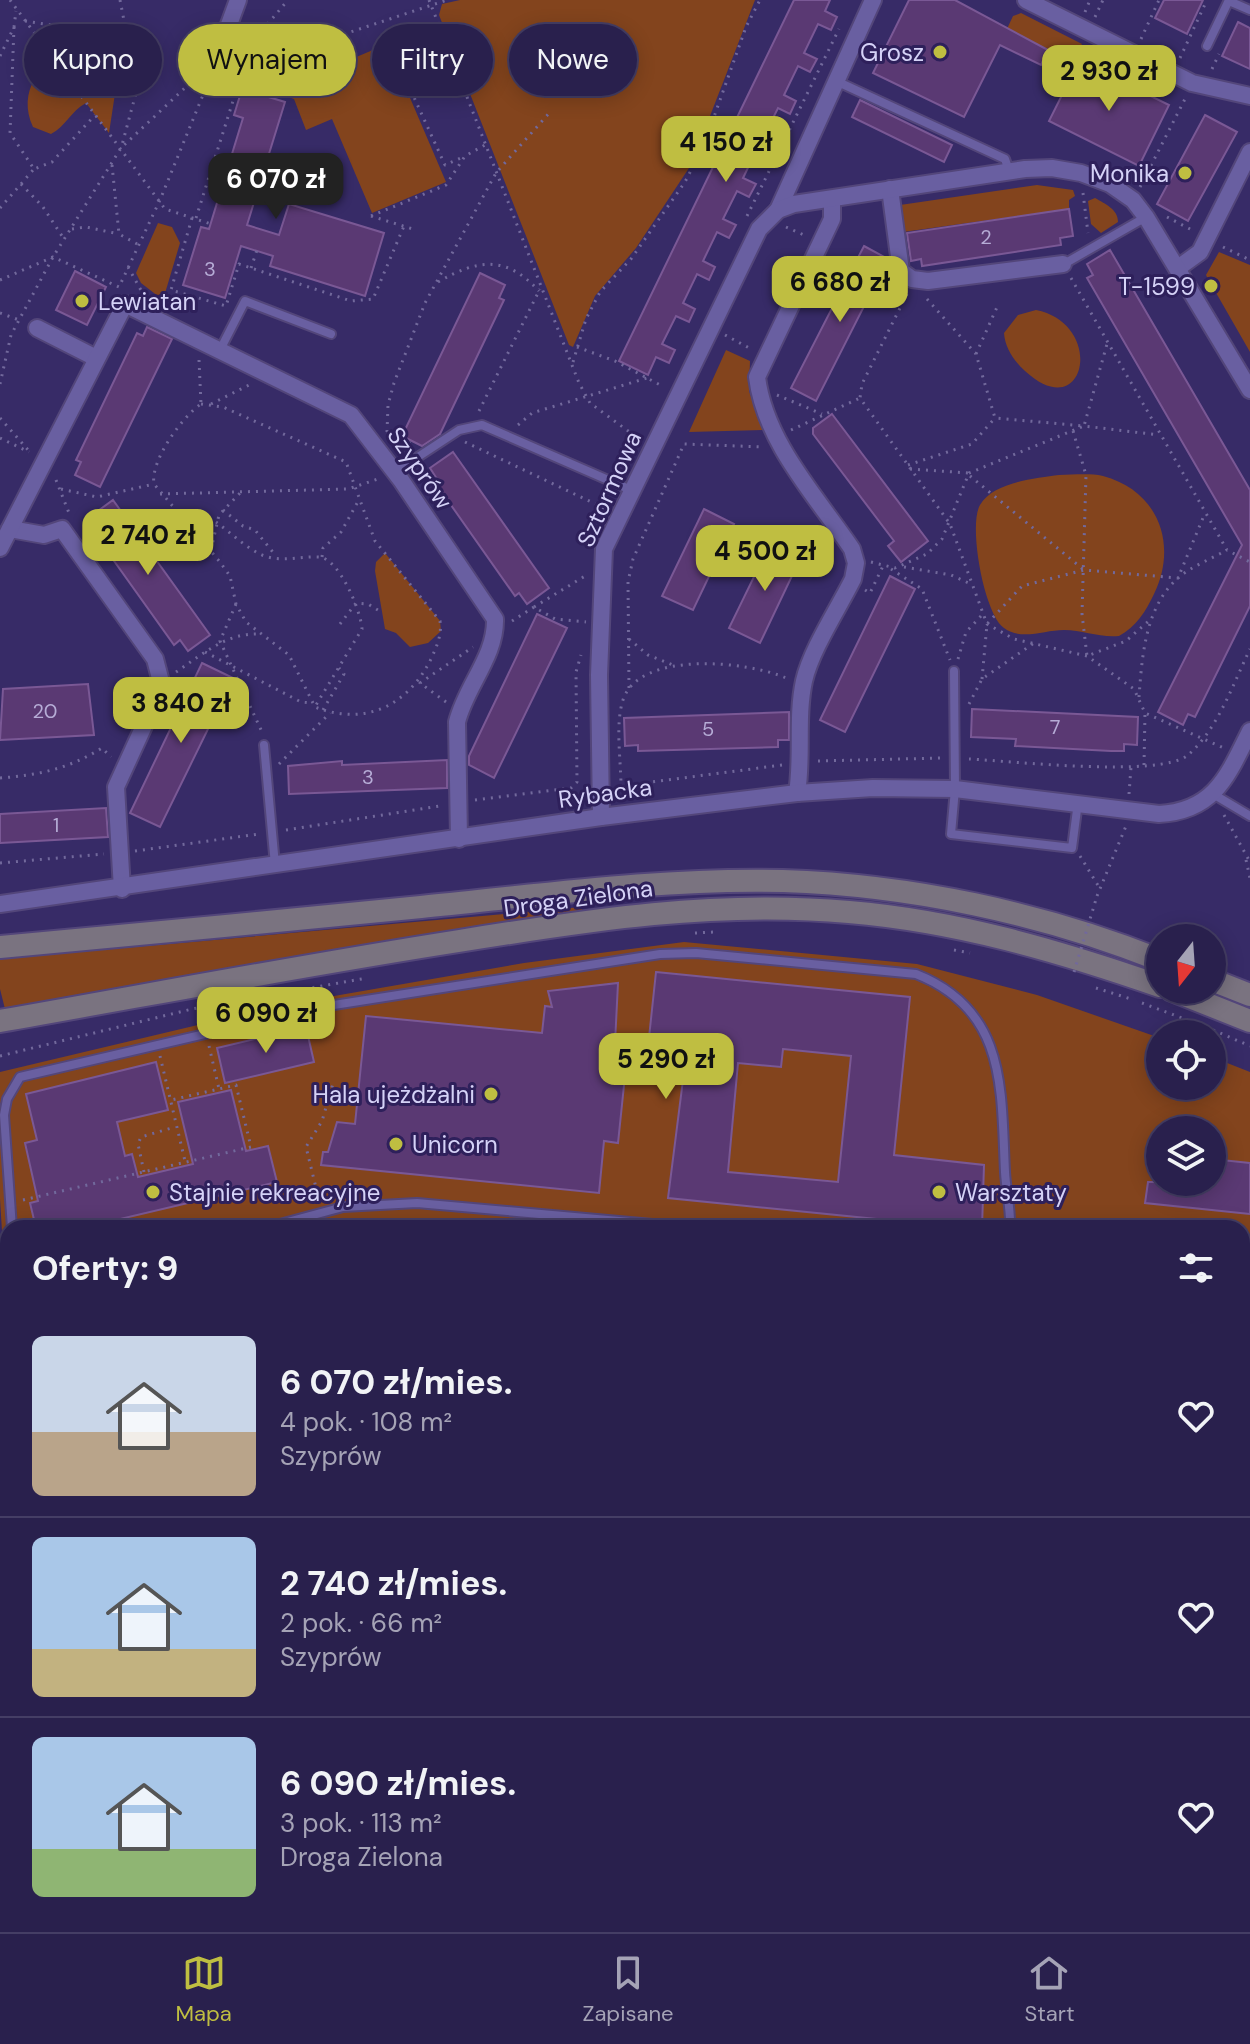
<!DOCTYPE html>
<html lang="pl">
<head>
<meta charset="utf-8">
<style>
  :root { --surface:#29204d; --page:#312854; --text:#f1f3f6; --muted:#a5a3b6; --line:#453e65; --accent:#bfbe41 }
  body { margin:0; font-family:"DM Sans",sans-serif; background:var(--page); color:var(--text); height:100vh; display:flex; flex-direction:column; font-size:30px; white-space:nowrap }
  * { box-sizing:border-box; margin:0 }
  p { font-size:26px; color:var(--muted) }
  .icon { flex:none; width:44px; height:44px; fill:none; stroke:currentColor; stroke-width:2; stroke-linecap:round; stroke-linejoin:round }
  .map { position:relative; flex:1; overflow:hidden }
  .sheet { position:absolute; left:0px; top:1220px; width:1250px; height:712px; display:flex; flex-direction:column; background:var(--surface); border-radius:24px 24px 0 0; box-shadow:0 4px 20px #0003,0 0 0 2px var(--line) }
  .sheet>* { flex:none }
  .banner { position:absolute; left:24px; top:24px; width:800px; height:72px; display:flex; gap:16px }
  .needle { width:52px; rotate:197deg }
  .fabs { position:absolute; left:1146px; top:924px; display:grid; gap:16px }
  .fabs a { display:grid; place-items:center; width:80px; height:80px; border-radius:50%; background:var(--surface); box-shadow:0 4px 20px #0003,0 0 0 2px var(--line); font-size:40px }
  .price { position:absolute; translate:-50% -68px; padding:0 18px; border-radius:16px; background:var(--accent); color:#111; font-size:26px; line-height:52px; filter:drop-shadow(0 2px 4px #0008) }
  .price::after { content:''; position:absolute; left:50%; top:48px; width:24px; height:18px; margin-left:-12px; background:inherit; clip-path:polygon(0 0,100% 0,50% 100%) }
  .price.active { background:#222; color:#fff }
  ul { padding:0; list-style:none }
  li { display:flex; align-items:center; gap:24px; height:200px; padding:0 32px }
  li+li { border-top:2px solid var(--line) }
  li span { display:grid; place-items:center; flex:none; width:224px; height:160px; border-radius:12px; color:#555 }
  li>.icon { margin-inline-start:auto }
  span .icon { width:96px; height:96px; fill:#fffc; stroke-width:1 }
  li b { font-size:34px }
  h2 { display:flex; justify-content:space-between; align-items:center; height:96px; padding:0 32px; font-size:34px }
  .pill { padding:0 28px; border-radius:36px; background:var(--surface); box-shadow:0 4px 20px #0003,0 0 0 2px var(--line); font-size:28px; line-height:72px }
  .pill.active { background:var(--accent); color:#111 }
  .menu { display:flex; justify-content:space-around; align-items:center; height:112px; border-top:2px solid var(--line); background:var(--surface); font-size:22px; color:var(--muted) }
  .menu a { display:grid; justify-items:center; gap:4px }
  .menu .active { color:var(--accent) }
  .map>svg:first-child { display:block }
  .green { fill:#83441d; fill-rule:evenodd }
  .building { fill:#5a3973; stroke:#7a5895; stroke-width:2; fill-rule:evenodd }
  .lines { fill:none; stroke-linecap:round; stroke-linejoin:round }
  .lane-casing { stroke:#53467a; stroke-width:12 }
  .street-casing { stroke:#53467a; stroke-width:20 }
  .secondary-casing { stroke:#53467a; stroke-width:26 }
  .path { stroke:#72699c; stroke-width:3; stroke-dasharray:2 6; stroke-linecap:butt }
  .lane { stroke:#695fa1; stroke-width:8 }
  .street { stroke:#695fa1; stroke-width:16 }
  .secondary { stroke:#7a7380; stroke-width:22 }
  .path-bridge { stroke:#72699c; stroke-width:3; stroke-dasharray:2 6; stroke-linecap:butt }
  .poi-dot { fill:#bfbe41; stroke:#2e205b; stroke-width:3 }
  .labels { text-anchor:middle; dominant-baseline:central; stroke-width:6; stroke-linejoin:round; paint-order:stroke }
  .number-label { font-size:20px; fill:#b6acd6 }
  .poi-label { font-size:24px; fill:#d5d2f7; stroke:#2e205b; text-anchor:end }
  .street-label { font-size:24px; fill:#d5d2f7; stroke:#2e205b }
</style>
</head>
<body>
<div class="map">
<svg width="1250" height="1932" viewBox="0 0 1250 1932">
  <rect width="100%" height="100%" fill="#372b67"/>
  <g class="green">
    <path d="M460,0H755L691,165L636,248L595,296L573,347L569,345L439,15L442,4Z"/>
    <path d="M1021,13L1082,44L1070,64L1006,31L1013,16Z"/>
    <path d="M387,44L446,182L372,213L332,119L306,130L294,99L238,80L308,61L314,75Z"/>
    <path d="M75,52C92,54 108,59 118,74L109,133L86,103C71,111 66,126 51,134L33,127C17,92 39,60 75,52Z"/>
    <path d="M1037,185L1073,190L1075,196L1069,200V209L903,232L900,205Z"/>
    <path d="M1095,198C1105,204 1118,209 1118,222L1101,233L1091,224L1088,201Z"/>
    <path d="M158,223L172,227L180,243L163,300L141,283L136,273Z"/>
    <path d="M1219,252L1250,265V352L1215,291L1220,288L1213,277L1208,279L1206,275Z"/>
    <path d="M1036,310C1106,324 1086,427 1025,371C1014,361 1005,348 1004,333L1018,315Z"/>
    <path d="M726,350L750,361L749,391L763,430L689,432Z"/>
    <path d="M1059,475C1073,475 1089,473 1103,476C1159,491 1178,545 1154,594C1146,611 1136,627 1119,636C1100,638 1083,630 1064,630C1044,630 1022,641 1004,628C984,614 968,525 980,505C993,482 1036,478 1059,475Z"/>
    <path d="M385,553L440,621L441,631L428,643L410,647L396,633L385,629L375,571L376,562Z"/>
    <path d="M582,907V910L5,1009L0,989V959Z"/>
    <path d="M684,942L917,964L1037,995L1160,1038V1086H1212V1057L1250,1072V1932H45V1924H1242V1228H8V1328L0,1199V1072L282,1005L524,963ZM1160,1130H1212V1182H1160Z"/>
  </g>
  <g class="building">
    <path d="M794,0H830L825,11L837,17L831,30L818,24L804,53L817,59L810,72L798,66L784,95L796,101L790,114L778,108L764,136L776,142L770,155L757,149L743,178L756,184L749,197L737,191L723,219L736,225L729,238L717,232L703,261L715,267L709,280L697,274L683,303L695,309L689,322L676,316L662,344L675,350L669,363L656,357L648,375L619,361Z"/>
    <path d="M909,0H955L1048,50L1041,65L1000,45L964,117L873,73Z"/>
    <path d="M1164,0H1203L1187,34L1155,18Z"/>
    <path d="M1238,22L1250,28V69L1222,56Z"/>
    <path d="M1079,61L1169,105L1139,166L1049,121Z"/>
    <path d="M242,89L285,102L247,225L279,235L289,204L384,233L365,296L270,266L273,256L241,246L225,298L183,285L201,227L209,229L243,118L234,115Z"/>
    <path d="M860,100L952,145L944,162L852,117Z"/>
    <path d="M1205,115L1237,132L1188,221L1157,204Z"/>
    <path d="M1069,209L1073,236L1060,238L1061,245L922,266L921,259L911,261L907,233Z"/>
    <path d="M864,246L888,259L816,401L791,388Z"/>
    <path d="M1110,250L1250,490V606L1195,717L1188,714L1183,725L1158,712L1242,545L1087,278L1093,275L1087,264Z"/>
    <path d="M75,271L106,287L87,325L56,310Z"/>
    <path d="M480,273L505,285L499,298L504,300L440,434L422,446L402,436Z"/>
    <path d="M147,327L172,339L100,487L75,475L81,462L76,460L137,333L143,336Z"/>
    <path d="M832,414L928,541L901,562L888,546L894,541L813,434V428Z"/>
    <path d="M453,452L549,588L527,604L519,593L515,596L434,481L437,479L430,468Z"/>
    <path d="M113,500L210,635L188,651L180,640L174,645L92,530L98,526L91,516Z"/>
    <path d="M704,509L734,524L693,610L662,596Z"/>
    <path d="M771,542L801,557L760,643L729,628Z"/>
    <path d="M890,576L915,589L845,732L820,720Z"/>
    <path d="M537,614L567,628L494,778L469,765V756Z"/>
    <path d="M202,663L233,678L160,827L130,813Z"/>
    <path d="M88,684L94,735L0,740L3,689Z"/>
    <path d="M972,709L1138,717L1137,745L1124,744V751H1111L1015,746L1016,739L971,737Z"/>
    <path d="M789,712V740H778V747L638,751V745L625,746L624,718Z"/>
    <path d="M447,760V788L289,794L288,766L342,761V765Z"/>
    <path d="M106,808L108,837L0,843V814Z"/>
    <path d="M656,972L910,997L894,1155L984,1165L982,1228L936,1225V1228H886V1220L668,1198L684,1072L626,1066L618,1143L604,1141L599,1193L321,1165L323,1152H328L337,1122L355,1124L366,1016L542,1033L545,1006L552,1007L548,991L618,983L615,1043L648,1047ZM783,1049L851,1056L838,1182L728,1172L738,1063L781,1067Z"/>
    <path d="M306,1027L314,1062L225,1083L217,1048Z"/>
    <path d="M156,1062L168,1110L117,1122L125,1156L132,1154L138,1177L193,1164L178,1102L231,1090L246,1151L268,1146L277,1182L82,1228H36L30,1203L38,1201L25,1143L37,1140L26,1094Z"/>
    <path d="M1212,1159L1250,1163V1214L1145,1203L1148,1182H1212Z"/>
  </g>
  <g class="lines">
    <defs>
      <g id="lane">
        <path d="M1229,1L1250,10"/>
        <path d="M1207,46L1229,0"/>
        <path d="M836,81L1005,159L1009,171"/>
        <path d="M1064,264L1146,217"/>
        <path d="M220,350L245,301L331,334"/>
        <path d="M395,472L459,430L482,425L631,490"/>
        <path d="M954,671L955,789L951,834L1072,848L1078,802"/>
        <path d="M264,745L275,865"/>
        <path d="M1213,794L1250,816"/>
        <path d="M12,1228L4,1115L7,1099L20,1077L321,1007L660,954L696,953L916,974C1007,1010 1001,1089 1005,1172C1006,1191 1011,1209 1010,1228"/>
        <path d="M265,1228L343,1207L417,1203L697,1228"/>
        <path d="M0,1320H8"/>
      </g>
      <g id="street">
        <path d="M1026,0L1192,83L1250,96"/>
        <path d="M209,79L238,0"/>
        <path d="M890,189L901,271L912,279L928,281L1063,264"/>
        <path d="M778,210L873,0"/>
        <path d="M1178,268L1200,252L1250,152"/>
        <path d="M37,328L96,358"/>
        <path d="M10,529L44,535L62,529L155,659L161,682L159,693L116,787L122,889"/>
        <path d="M0,548L125,304L351,415L401,480L495,619C496,656 466,686 457,722L459,839"/>
        <path d="M797,793C803,756 796,718 804,681C811,650 838,609 853,579L856,563L852,549C816,496 765,442 757,377L832,219V199"/>
        <path d="M601,817L599,675L604,549L759,229L778,210L794,204L1025,169L1052,168L1081,173L1110,184L1133,200L1146,217L1250,390"/>
        <path d="M0,904L601,817L797,793L873,788L955,789L1159,814C1215,811 1228,775 1250,731"/>
      </g>
      <g id="secondary">
        <path d="M0,947C140,934 281,921 421,907C541,895 662,878 783,881C910,885 1042,913 1160,960"/>
        <path d="M1212,980L1250,995"/>
        <path d="M1172,990L1250,1021"/>
        <path d="M0,1021C153,994 305,965 459,941C589,920 717,900 849,912C957,921 1059,951 1160,986"/>
      </g>
    </defs>
    <use href="#lane" class="lane-casing"/>
    <use href="#street" class="street-casing"/>
    <use href="#secondary" class="secondary-casing"/>
    <g class="path">
      <path d="M10,0L165,209L211,224"/>
      <path d="M120,0L127,36"/>
      <path d="M429,0L579,383L590,403L639,439"/>
      <path d="M1085,12L1090,0"/>
      <path d="M1095,17L1103,0"/>
      <path d="M25,21L137,38L145,43L147,52L122,145"/>
      <path d="M14,27L10,133L34,169L52,162L95,115"/>
      <path d="M1141,39L1159,0"/>
      <path d="M0,56L14,27L16,11"/>
      <path d="M1180,58L1207,0"/>
      <path d="M401,69L445,165L465,156"/>
      <path d="M1212,69L1219,54"/>
      <path d="M236,70L249,46L288,0"/>
      <path d="M230,72L447,0"/>
      <path d="M112,165L119,234L139,245"/>
      <path d="M21,184L43,207L64,239"/>
      <path d="M1140,187L1186,97"/>
      <path d="M1083,193L1088,233"/>
      <path d="M0,208L34,169"/>
      <path d="M371,216L446,185L465,156L485,145"/>
      <path d="M371,216L416,230"/>
      <path d="M747,216L839,29"/>
      <path d="M1167,217L1192,230"/>
      <path d="M192,218L171,290L226,306L239,264L351,301L373,299L404,226"/>
      <path d="M196,218L239,82L287,96"/>
      <path d="M786,227L804,235"/>
      <path d="M72,229L86,227L119,234"/>
      <path d="M1223,247L1250,260"/>
      <path d="M128,267L142,292"/>
      <path d="M251,268L257,250"/>
      <path d="M1071,278L1227,550L1250,562"/>
      <path d="M0,280L53,257L119,287L160,200L203,95"/>
      <path d="M438,282C478,259 506,255 539,291"/>
      <path d="M907,294L862,384L860,398L950,524L987,624L1014,639L1087,656L1134,689L1145,713L1224,748"/>
      <path d="M927,299L976,354L995,418L1084,426L1107,344"/>
      <path d="M0,313L19,320"/>
      <path d="M725,335L753,350"/>
      <path d="M577,347L615,361L664,387"/>
      <path d="M976,354L998,305"/>
      <path d="M199,360L201,404"/>
      <path d="M573,362L586,319L600,292L631,259L685,182L704,145L746,27L760,0"/>
      <path d="M0,384L11,335L53,257L121,148L188,85L194,83"/>
      <path d="M777,395L822,414"/>
      <path d="M201,404L223,407L346,462L375,541L440,621C442,635 437,645 432,657C409,705 366,727 315,707L289,655L246,622L236,604L230,576L220,562L154,484C150,461 182,417 201,404Z"/>
      <path d="M211,404L251,384"/>
      <path d="M479,411L540,289"/>
      <path d="M0,418L29,451"/>
      <path d="M518,425L532,413L647,378"/>
      <path d="M791,430L860,398"/>
      <path d="M1073,431L1086,475L1082,614L1087,656L1126,641L1151,619"/>
      <path d="M387,432L388,405L394,383L425,303L496,173L550,112"/>
      <path d="M387,432L412,444"/>
      <path d="M0,438L29,452"/>
      <path d="M465,442L606,509"/>
      <path d="M908,465L972,444L995,418"/>
      <path d="M910,469L969,473"/>
      <path d="M970,476L1084,570"/>
      <path d="M56,480L69,513"/>
      <path d="M61,489L97,497L154,484"/>
      <path d="M160,494L348,489L378,479"/>
      <path d="M223,510L243,526L255,530L276,556"/>
      <path d="M216,522C230,532 246,548 262,555C282,563 299,556 319,557C339,558 361,611 362,629L316,705"/>
      <path d="M211,550L219,515L241,492"/>
      <path d="M322,557L323,548L341,532L360,498"/>
      <path d="M871,562L895,568L927,554L942,539L969,473L1084,426L1159,435"/>
      <path d="M904,567L951,575L973,585"/>
      <path d="M891,569L922,589L950,660"/>
      <path d="M865,590L870,593L883,566"/>
      <path d="M236,604L220,641L262,732"/>
      <path d="M534,607L585,576"/>
      <path d="M512,621L534,607L555,619L586,622"/>
      <path d="M340,624L356,603L368,604L381,612"/>
      <path d="M629,639L648,655L673,665"/>
      <path d="M205,652L301,702L311,703"/>
      <path d="M958,659L966,632L982,615"/>
      <path d="M176,672C203,654 227,632 261,634"/>
      <path d="M982,679L987,624L1022,586L1084,570L1178,578L1205,513"/>
      <path d="M629,688L628,582L633,559L684,444L764,447"/>
      <path d="M1139,697C1142,657 1145,608 1177,579C1190,567 1211,559 1227,550"/>
      <path d="M446,702L420,683L473,647"/>
      <path d="M969,704L982,679L1034,643"/>
      <path d="M323,710L344,674L339,668"/>
      <path d="M969,759C1011,761 1161,778 1188,755C1218,729 1233,684 1250,649"/>
      <path d="M818,761L942,758"/>
      <path d="M279,764L330,713"/>
      <path d="M782,765L621,786C621,761 615,724 623,700C639,650 748,661 786,678"/>
      <path d="M1144,765L1145,713"/>
      <path d="M0,778C39,775 68,769 102,748L111,757"/>
      <path d="M1129,794L1131,767"/>
      <path d="M475,800L571,788L577,782L576,672L581,655"/>
      <path d="M1224,815L1250,862"/>
      <path d="M286,830L440,806"/>
      <path d="M135,851L259,834"/>
      <path d="M1080,856L1099,887"/>
      <path d="M1246,860L1250,878"/>
      <path d="M0,863L104,854"/>
      <path d="M1097,896L1126,826"/>
      <path d="M695,933L715,932"/>
      <path d="M954,950L970,953"/>
      <path d="M1096,988L1131,999"/>
      <path d="M1142,1003L1206,1027"/>
      <path d="M1213,1030L1250,1046"/>
      <path d="M209,1046L219,1089"/>
      <path d="M0,1056L192,1009L367,978"/>
      <path d="M160,1056L185,1161"/>
      <path d="M144,1172L138,1144L141,1137L175,1127"/>
      <path d="M23,1200L251,1147L236,1085L171,1100"/>
      <path d="M319,1200L306,1147L322,1121L334,1080"/>
      <path d="M403,1228H497"/>
      <path d="M1242,1447L1250,1408"/>
      <path d="M1242,1552L1250,1558"/>
      <path d="M1242,1558L1250,1569"/>
      <path d="M1093,1924L1095,1932"/>
      <path d="M452,1932L459,1924"/>
    </g>
    <use href="#lane" class="lane"/>
    <use href="#street" class="street"/>
    <use href="#secondary" class="secondary"/>
    <path class="path-bridge" d="M1074,972L1097,896"/>
  </g>
  <g class="poi-dot">
    <circle cx="940" cy="52" r="8"/>
    <circle cx="1185" cy="173" r="8"/>
    <circle cx="1211" cy="286" r="8"/>
    <circle cx="82" cy="301" r="8"/>
    <circle cx="491" cy="1094" r="8"/>
    <circle cx="396" cy="1144" r="8"/>
    <circle cx="153" cy="1192" r="8"/>
    <circle cx="939" cy="1192" r="8"/>
  </g>
  <g class="labels">
    <g class="number-label">
      <text x="986" y="237">2</text>
      <text x="210" y="269">3</text>
      <text x="45" y="711">20</text>
      <text x="1055" y="727">7</text>
      <text x="708" y="729">5</text>
      <text x="368" y="777">3</text>
      <text x="56" y="825">1</text>
    </g>
    <g class="poi-label">
      <text x="924" y="52">Grosz</text>
      <text x="1169" y="173">Monika</text>
      <text x="1195" y="286">T-1599</text>
      <text x="98" y="301" text-anchor="start">Lewiatan</text>
      <text x="475" y="1094">Hala ujeżdżalni</text>
      <text x="412" y="1144" text-anchor="start">Unicorn</text>
      <text x="169" y="1192" text-anchor="start">Stajnie rekreacyjne</text>
      <text x="955" y="1192" text-anchor="start">Warsztaty</text>
    </g>
    <g class="street-label">
      <text transform="translate(420 468) rotate(55)">Szyprów</text>
      <text transform="translate(609 489) rotate(-66)">Sztormowa</text>
      <text transform="translate(605 793) rotate(-8)">Rybacka</text>
      <text transform="translate(578 898) rotate(-8)">Droga Zielona</text>
    </g>
  </g>
</svg>
<div class="fabs">
<a><svg class="needle" viewBox="-14 -14 28 28"><path d="M0-13l5 13h-10z" fill="#e53935"/><path d="M0 13l5-13h-10z" fill="#a5a3b6"/></svg></a>
<a><svg class="icon" aria-label="locate" viewBox="0 0 24 24"><circle cx="12" cy="12" r="6"/><path d="M12 2v4M12 18v4M2 12h4M18 12h4"/></svg></a>
<a><svg class="icon" aria-label="layers" viewBox="0 0 24 24"><path d="M12 4l9 5-9 5-9-5zM3 14l9 5 9-5"/></svg></a>
</div>
<b class="price" style="left:1109px;top:113px">2 930 zł</b>
<b class="price" style="left:726px;top:184px">4 150 zł</b>
<b class="price active" style="left:276px;top:221px">6 070 zł</b>
<b class="price" style="left:840px;top:324px">6 680 zł</b>
<b class="price" style="left:148px;top:577px">2 740 zł</b>
<b class="price" style="left:765px;top:593px">4 500 zł</b>
<b class="price" style="left:181px;top:745px">3 840 zł</b>
<b class="price" style="left:266px;top:1055px">6 090 zł</b>
<b class="price" style="left:666px;top:1101px">5 290 zł</b>
<div class="banner">
<a class="pill">Kupno</a>
<a class="pill active">Wynajem</a>
<a class="pill">Filtry</a>
<a class="pill">Nowe</a>
</div>
<section class="sheet">
<h2>Oferty: 9<svg class="icon" aria-label="filters" viewBox="0 0 24 24"><path d="M4 7h16M4 17h16"/><circle cx="9" cy="7" r="2"/><circle cx="15" cy="17" r="2"/></svg></h2>
<ul>
<li><span style="background:linear-gradient(#c9d6e8 60%,#b9a48a 0)"><svg class="icon" aria-label="home" viewBox="0 0 24 24"><path d="M3 11l9-7 9 7M6 9v11h12V9"/></svg></span><div><b>6 070 zł/mies.</b><p>4 pok. · 108 m²</p><p>Szyprów</p></div><svg class="icon" aria-label="heart" viewBox="0 0 24 24"><path d="M12 20l-8-8c-3-5 5-10 8-4 3-6 11-1 8 4z"/></svg></li>
<li><span style="background:linear-gradient(#a9c7e8 70%,#c2b280 0)"><svg class="icon" aria-label="home" viewBox="0 0 24 24"><path d="M3 11l9-7 9 7M6 9v11h12V9"/></svg></span><div><b>2 740 zł/mies.</b><p>2 pok. · 66 m²</p><p>Szyprów</p></div><svg class="icon" aria-label="heart" viewBox="0 0 24 24"><path d="M12 20l-8-8c-3-5 5-10 8-4 3-6 11-1 8 4z"/></svg></li>
<li><span style="background:linear-gradient(#a9c7e8 70%,#8fb573 0)"><svg class="icon" aria-label="home" viewBox="0 0 24 24"><path d="M3 11l9-7 9 7M6 9v11h12V9"/></svg></span><div><b>6 090 zł/mies.</b><p>3 pok. · 113 m²</p><p>Droga Zielona</p></div><svg class="icon" aria-label="heart" viewBox="0 0 24 24"><path d="M12 20l-8-8c-3-5 5-10 8-4 3-6 11-1 8 4z"/></svg></li>
</ul>
</section>
</div>
<nav class="menu">
<a class="active"><svg class="icon" aria-label="map" viewBox="0 0 24 24"><path d="M3 6l6-2 6 2 6-2v14l-6 2-6-2-6 2zM9 4v14M15 6v14"/></svg>Mapa</a>
<a><svg class="icon" aria-label="saved" viewBox="0 0 24 24"><path d="M7 4h10v16l-5-4-5 4z"/></svg>Zapisane</a>
<a><svg class="icon" aria-label="home" viewBox="0 0 24 24"><path d="M3 11l9-7 9 7M6 9v11h12V9"/></svg>Start</a>
</nav>
</body>
</html>
